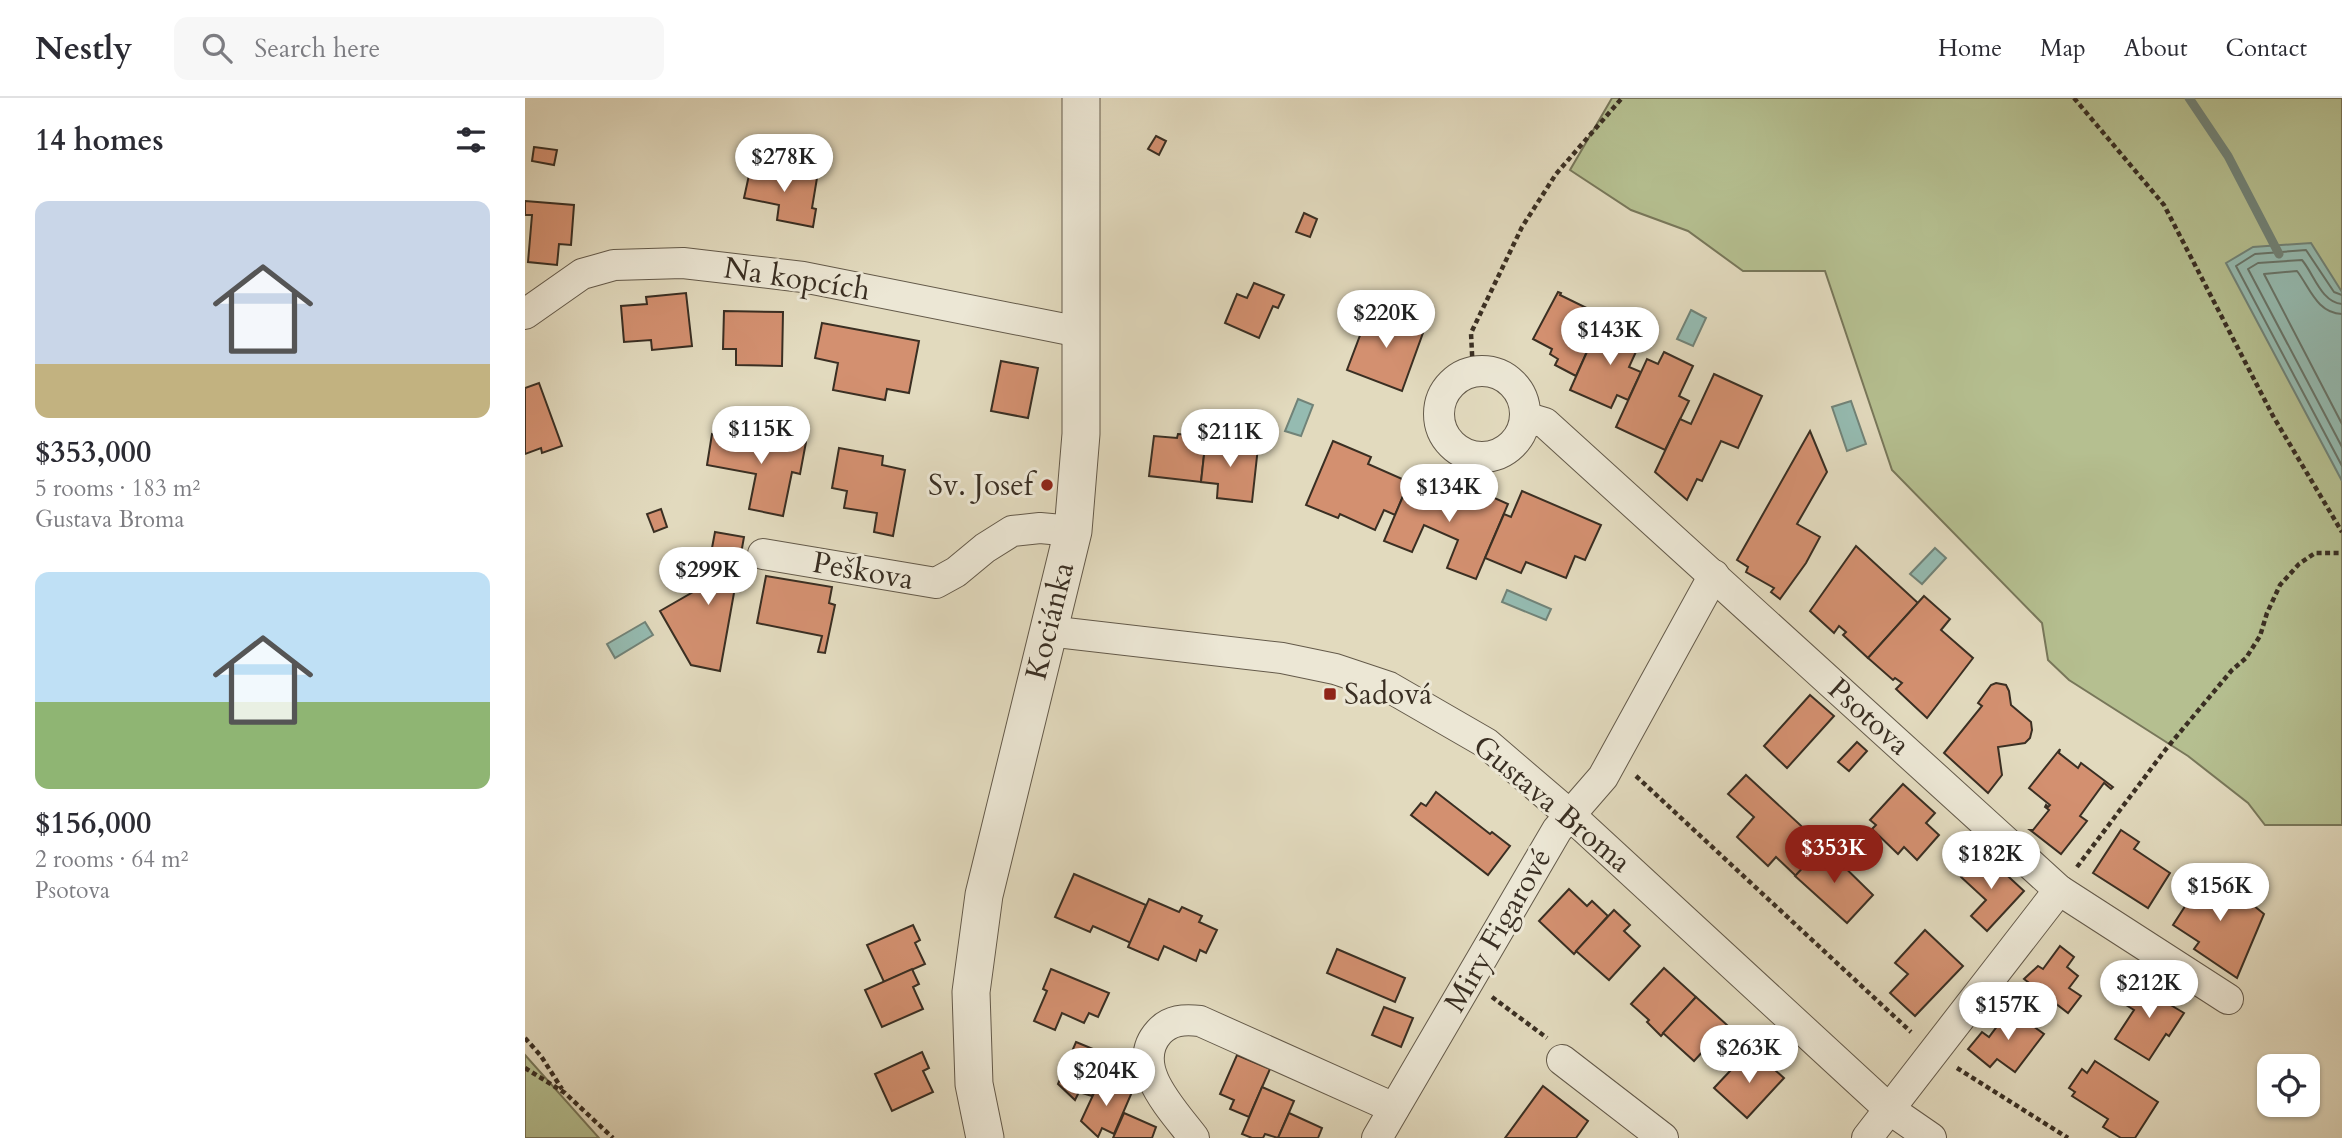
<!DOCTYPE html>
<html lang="en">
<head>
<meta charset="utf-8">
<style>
  :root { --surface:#fff; --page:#f7f7f7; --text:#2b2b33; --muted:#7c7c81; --line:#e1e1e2; --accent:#8f2418 }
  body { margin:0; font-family:Cardo,serif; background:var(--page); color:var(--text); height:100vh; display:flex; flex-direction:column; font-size:26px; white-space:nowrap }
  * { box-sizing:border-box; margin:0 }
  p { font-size:23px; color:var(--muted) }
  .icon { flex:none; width:38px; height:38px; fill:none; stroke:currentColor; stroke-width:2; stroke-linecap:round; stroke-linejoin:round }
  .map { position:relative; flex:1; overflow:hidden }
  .details { display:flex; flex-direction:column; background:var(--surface); width:525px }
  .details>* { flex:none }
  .buttons { position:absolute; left:1732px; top:956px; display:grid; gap:14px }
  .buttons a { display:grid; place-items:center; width:63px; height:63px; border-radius:14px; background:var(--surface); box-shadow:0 2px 5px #0004; font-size:35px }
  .price { position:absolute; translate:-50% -60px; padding:0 16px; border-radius:24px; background:#fff; color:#222; font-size:23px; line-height:46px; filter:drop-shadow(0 2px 4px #0008) }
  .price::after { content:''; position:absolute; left:50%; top:42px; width:21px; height:16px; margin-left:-10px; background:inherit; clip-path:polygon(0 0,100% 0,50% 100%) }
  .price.on { background:var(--accent); color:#fff }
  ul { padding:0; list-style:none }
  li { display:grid; align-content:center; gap:14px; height:371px; padding:0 35px }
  li span { display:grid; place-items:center; height:217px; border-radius:14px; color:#555 }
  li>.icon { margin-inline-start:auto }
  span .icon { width:126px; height:126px; fill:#fffc; stroke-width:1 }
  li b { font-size:30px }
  h2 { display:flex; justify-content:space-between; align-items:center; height:84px; padding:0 35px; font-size:30px }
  header { display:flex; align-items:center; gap:42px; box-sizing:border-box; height:98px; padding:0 35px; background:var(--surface); border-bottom:2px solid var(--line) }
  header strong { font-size:33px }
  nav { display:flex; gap:38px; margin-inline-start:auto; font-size:24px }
  .search { width:490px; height:63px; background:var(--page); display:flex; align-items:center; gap:18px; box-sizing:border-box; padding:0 24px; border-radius:14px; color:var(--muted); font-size:26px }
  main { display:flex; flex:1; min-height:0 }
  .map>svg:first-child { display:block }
  .green { fill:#b5bf90; stroke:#78775a; stroke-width:2 }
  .water { fill:#95bbb1; stroke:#718378; stroke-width:2 }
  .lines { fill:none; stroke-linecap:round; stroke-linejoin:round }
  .shore { stroke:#68756a; stroke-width:2 }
  .stream { stroke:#718378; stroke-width:9 }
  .building { fill:#d39070; stroke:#3a2f23; stroke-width:2 }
  .minor-casing { stroke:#645a4a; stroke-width:32 }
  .tertiary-casing { stroke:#645a4a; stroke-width:39 }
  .path { stroke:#3a2f23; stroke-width:4.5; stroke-dasharray:5 3.5; stroke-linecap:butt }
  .minor { stroke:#ece7d5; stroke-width:30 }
  .tertiary { stroke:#ece7d5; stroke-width:37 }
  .poi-dot { fill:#8f2418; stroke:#ece7d5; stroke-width:2.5 }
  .labels { text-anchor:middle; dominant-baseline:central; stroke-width:6; stroke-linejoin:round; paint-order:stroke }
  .street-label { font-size:30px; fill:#3a2f23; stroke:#ece7d5 }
  .poi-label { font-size:30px; fill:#3a2f23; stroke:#ece7d5; text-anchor:end }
</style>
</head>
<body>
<header>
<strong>Nestly</strong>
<div class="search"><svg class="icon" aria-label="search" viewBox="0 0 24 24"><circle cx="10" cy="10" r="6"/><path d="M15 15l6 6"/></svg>Search here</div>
<nav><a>Home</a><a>Map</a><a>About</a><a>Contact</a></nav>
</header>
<main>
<section class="details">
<h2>14 homes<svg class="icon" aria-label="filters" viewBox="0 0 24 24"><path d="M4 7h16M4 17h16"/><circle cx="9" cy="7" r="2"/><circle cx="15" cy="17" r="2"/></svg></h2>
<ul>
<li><span style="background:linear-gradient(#c9d6e8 75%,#c2b280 0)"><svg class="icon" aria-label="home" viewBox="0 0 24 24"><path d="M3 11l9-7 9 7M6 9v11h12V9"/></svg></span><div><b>$353,000</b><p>5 rooms · 183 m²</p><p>Gustava Broma</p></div></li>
<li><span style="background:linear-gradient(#bfe0f5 60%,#8fb573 0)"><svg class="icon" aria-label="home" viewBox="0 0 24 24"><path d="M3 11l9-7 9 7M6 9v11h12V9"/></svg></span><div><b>$156,000</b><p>2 rooms · 64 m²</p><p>Psotova</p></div></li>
</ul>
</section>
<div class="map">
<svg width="1817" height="1040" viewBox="0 0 1817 1040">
  <rect width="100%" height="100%" fill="#e2dabe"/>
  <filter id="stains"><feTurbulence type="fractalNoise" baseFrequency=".00286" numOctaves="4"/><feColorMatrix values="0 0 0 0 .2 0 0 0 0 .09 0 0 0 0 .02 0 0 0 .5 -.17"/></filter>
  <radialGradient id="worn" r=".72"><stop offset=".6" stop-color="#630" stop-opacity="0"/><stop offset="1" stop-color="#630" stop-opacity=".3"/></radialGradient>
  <g class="green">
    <path d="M1087,0H1817V727H1740L1723,705L1663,658L1544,582L1523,562L1517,525L1367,372L1300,173H1218L1163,133L1106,112L1045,72Z"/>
    <path d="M0,957L74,1040H0Z"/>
  </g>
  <g class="water">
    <path d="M1786,145L1817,194V383L1701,165L1728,149Z"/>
    <path d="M1166,212L1181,220L1168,248L1152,241Z"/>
    <path d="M773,301L788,307L776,338L760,333Z"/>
    <path d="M1326,303L1341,346L1322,353L1307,309Z"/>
    <path d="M1410,450L1421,460L1397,486L1385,476Z"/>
    <path d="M982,492L1026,511L1021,522L977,504Z"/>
    <path d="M120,524L128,537L90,560L82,546Z"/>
  </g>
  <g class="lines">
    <g class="shore">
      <path d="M1817,197L1809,194L1781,152L1730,156L1711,168L1817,368"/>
      <path d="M1817,206C1796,204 1789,176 1777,162L1733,165L1723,171L1817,349"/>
      <path d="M1817,216C1792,215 1785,190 1772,173L1739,176L1817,326"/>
    </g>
    <path class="stream" d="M1664,0L1703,58L1754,156"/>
  </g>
  <g class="building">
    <path d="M631,38L641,43L634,57L623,51Z"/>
    <path d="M9,49L32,52L29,67L7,63Z"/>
    <path d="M226,68L292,80L287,110L291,111L288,129L252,122L254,107L219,100Z"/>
    <path d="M0,103L49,107L46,147L34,146L32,167L3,164L7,117H0Z"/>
    <path d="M779,115L792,121L785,139L771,134Z"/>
    <path d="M729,185L759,197L753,210L748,208L734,240L700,225L712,196L722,200Z"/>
    <path d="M1033,194L1036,195L1035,197L1078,218L1051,278L1030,267L1033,261L1025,256L1027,251L1008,241Z"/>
    <path d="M161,195L167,248L127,252L126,242L99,244L96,208L122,206L121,199Z"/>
    <path d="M845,211L899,232L877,293L822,272Z"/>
    <path d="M199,213L258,214L257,268L211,267V251H198Z"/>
    <path d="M1092,221L1120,234L1104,269L1116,274L1103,302L1092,297L1086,310L1045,292L1065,247L1078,253Z"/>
    <path d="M297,225L394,243L384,295L362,291L360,302L308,292L313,265L290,260Z"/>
    <path d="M1139,254L1168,268L1154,298L1164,303L1140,352L1091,329L1122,261L1133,266Z"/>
    <path d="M476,263L513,270L503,320L466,313Z"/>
    <path d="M1189,276L1237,298L1213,350L1196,343L1177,383L1172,381L1162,402L1130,374L1155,321L1166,326Z"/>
    <path d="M14,285L37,348L17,355L16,350L0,356V290Z"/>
    <path d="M223,333L281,344L275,376L267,374L258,418L224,411L231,376L182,367L187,336L221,343Z"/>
    <path d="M1285,333L1302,374L1272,426L1295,439L1281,465L1255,501L1246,494L1249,490L1221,474L1223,469L1212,462Z"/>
    <path d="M653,336L681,339L676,384L624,378L629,338L652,340Z"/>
    <path d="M681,339L709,342V346L733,349L727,404L692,400L693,386L676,384Z"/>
    <path d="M808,343L846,359L843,366L884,384L870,417L859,412L850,432L815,416L813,420L781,407Z"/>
    <path d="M314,350L358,358L357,367L380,372L368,438L349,434L352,415L319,410L322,393L307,390Z"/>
    <path d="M884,384L910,395L912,390L949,407L954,393L983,406L951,481L922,470L933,442L899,427L887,454L859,443Z"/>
    <path d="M997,393L1076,427L1060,462L1050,458L1041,480L1001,464L996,475L960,460L979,416L986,419Z"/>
    <path d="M136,411L142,429L129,434L122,416Z"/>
    <path d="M190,434L219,439L195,573L166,567L135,513L180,487Z"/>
    <path d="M1331,448L1393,505L1343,560L1318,537L1321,534L1314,528L1309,535L1285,513Z"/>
    <path d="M241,478L307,489L304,505L310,507L300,555L293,554L297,538L232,525Z"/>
    <path d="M1399,498L1425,521L1416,532L1448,560L1402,620L1371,591L1377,585L1370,580L1368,582L1343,560Z"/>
    <path d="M1471,585L1481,587L1484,593L1486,607L1506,624L1507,632L1505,640L1500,645L1473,649L1477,677L1463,695L1419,655L1457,608L1453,605L1466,587Z"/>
    <path d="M1285,597L1309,618L1262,670L1239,648Z"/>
    <path d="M1332,644L1342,653L1324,673L1313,664Z"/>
    <path d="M1535,651L1534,655L1553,670L1556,665L1588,689L1586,691L1579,685L1555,718L1562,723L1536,756L1505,732H1508L1524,712L1520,709L1521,707L1523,709L1525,707L1504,690Z"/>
    <path d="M1221,677L1298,748L1271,778L1251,759L1243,768L1212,739L1229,719L1203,696Z"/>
    <path d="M1378,686L1410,715L1401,725L1414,737L1392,762L1379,749L1373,756L1347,731L1351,727L1345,722Z"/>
    <path d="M911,694L965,736L967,734L985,748L963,777L886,717L896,705L901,708Z"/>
    <path d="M1596,732L1614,744L1609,751L1645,775L1623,810L1568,775Z"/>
    <path d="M1298,748L1348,797L1322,825L1270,778Z"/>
    <path d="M1458,755L1499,793L1462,833L1446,818L1461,802L1436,779Z"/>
    <path d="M1684,771L1739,816L1712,880L1669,851L1674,844L1648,827Z"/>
    <path d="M549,776L621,807L606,845L568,828L565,834L530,819Z"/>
    <path d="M1044,791L1062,808L1067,803L1083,818L1049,856L1014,823Z"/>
    <path d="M624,801L654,814L657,809L677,818L674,824L692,832L681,855L675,852L671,863L639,848L633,862L603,849Z"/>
    <path d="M1089,812L1105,827L1099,833L1115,848L1084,882L1051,853Z"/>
    <path d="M388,827L395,842L390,845L400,866L359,884L342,847Z"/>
    <path d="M1400,832L1438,868L1390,918L1365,895L1383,876L1370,865Z"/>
    <path d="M1535,848L1549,859L1542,869L1553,878L1544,890L1556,898L1543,915L1499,881L1513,868L1518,871Z"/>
    <path d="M812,851L880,880L870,904L802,875Z"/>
    <path d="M1139,870L1171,899L1136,938L1122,924L1124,922L1106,906Z"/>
    <path d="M387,871L394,886L388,889L398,911L357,929L340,892Z"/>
    <path d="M526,871L584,895L573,919L564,915L559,925L537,915L530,932L509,923L522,893L518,891Z"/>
    <path d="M1618,881L1647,901L1644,906L1659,915L1644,938L1641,936L1624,962L1590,941L1609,912L1601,907Z"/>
    <path d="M1171,899L1202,927L1169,963L1138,935Z"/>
    <path d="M859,909L888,920L876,949L847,937Z"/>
    <path d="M1485,911L1519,936L1490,974L1472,961L1465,969L1443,951L1457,934L1464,939Z"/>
    <path d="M551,944L585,958L567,998L554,994L550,1002L533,986Z"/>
    <path d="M397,954L404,970L398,973L408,994L367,1013L350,976Z"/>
    <path d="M1222,955L1238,970L1242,965L1259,980L1222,1020L1189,990Z"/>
    <path d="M712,957L745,971L724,1019L705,1011L709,1002L695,996Z"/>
    <path d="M1570,963L1633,1004L1610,1040H1596L1578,1029L1583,1021L1547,998L1550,994L1544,990L1557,971L1562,975Z"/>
    <path d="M575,982L607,994L589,1036L577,1030L573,1039L556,1023Z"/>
    <path d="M1018,988L1063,1023L1051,1040H980Z"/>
    <path d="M737,989L769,1003L753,1040L740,1036L738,1040H727L717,1036Z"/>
    <path d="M599,1015L631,1029L627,1040H588Z"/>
    <path d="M764,1015L797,1030L793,1040H753Z"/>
  </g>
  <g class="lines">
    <defs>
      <g id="minor">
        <path d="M0,216L57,176L89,167L158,165L278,179L555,234"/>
        <circle cx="957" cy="316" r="43"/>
        <path d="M1000,319L1020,325L1534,792L1703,901"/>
        <path d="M238,456L411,485L431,474L460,450L487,433L515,430L548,433"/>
        <path d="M523,533L757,560L810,571L864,589L961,645L1045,717L1364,1011L1406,1040"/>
        <path d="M1037,962L1138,1040"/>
        <path d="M669,1040C649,1013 603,968 634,934C645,922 659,921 675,923L869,1010"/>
        <path d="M852,1040L1032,732L1078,679L1189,477"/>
        <path d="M1342,1040L1534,792"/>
      </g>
      <path id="tertiary" d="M460,1040L449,986L446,894L459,797L548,433L556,336V0"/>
    </defs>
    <use href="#minor" class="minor-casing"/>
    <use href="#tertiary" class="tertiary-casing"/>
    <g class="path">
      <path d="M1549,0L1639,107L1748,318L1817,434"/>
      <path d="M948,275L946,235L997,129L1031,76L1097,0"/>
      <path d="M1111,678L1386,934"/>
      <path d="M1552,769L1641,651L1707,572L1721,560L1735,538L1742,515L1755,487L1774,466L1790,455H1817"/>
      <path d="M967,899L1022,940"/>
      <path d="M0,940L16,958L37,991"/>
      <path d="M0,970L40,995L88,1040"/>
      <path d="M1432,970L1543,1040"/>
    </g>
    <use href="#minor" class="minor"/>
    <use href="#tertiary" class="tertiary"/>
  </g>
  <g class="poi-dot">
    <circle cx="522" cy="387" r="7"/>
    <rect x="798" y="589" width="14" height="14" rx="3.5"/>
  </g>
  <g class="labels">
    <g class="street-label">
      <text transform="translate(272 181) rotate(9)">Na kopcích</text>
      <text transform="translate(338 473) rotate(10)">Peškova</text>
      <text transform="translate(525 523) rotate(-76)">Kociánka</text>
      <text transform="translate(1344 619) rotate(42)">Psotova</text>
      <text transform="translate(1027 706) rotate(40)">Gustava Broma</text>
      <text transform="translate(973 832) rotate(-60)">Miry Figarové</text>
    </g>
    <g class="poi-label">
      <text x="508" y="387">Sv. Josef</text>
      <text x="819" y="596" text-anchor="start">Sadová</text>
    </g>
  </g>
  <rect width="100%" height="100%" filter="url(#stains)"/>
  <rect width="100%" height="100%" fill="url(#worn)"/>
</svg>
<div class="buttons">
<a><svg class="icon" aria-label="locate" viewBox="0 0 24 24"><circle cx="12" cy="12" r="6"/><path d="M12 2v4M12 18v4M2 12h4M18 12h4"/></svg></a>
</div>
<b class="price" style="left:259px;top:96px">$278K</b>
<b class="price" style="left:861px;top:252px">$220K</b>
<b class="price" style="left:1085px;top:269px">$143K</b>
<b class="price" style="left:236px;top:368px">$115K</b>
<b class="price" style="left:705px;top:371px">$211K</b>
<b class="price" style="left:924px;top:426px">$134K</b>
<b class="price" style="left:183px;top:509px">$299K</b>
<b class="price on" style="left:1309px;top:787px">$353K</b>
<b class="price" style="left:1466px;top:793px">$182K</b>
<b class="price" style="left:1695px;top:825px">$156K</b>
<b class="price" style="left:1624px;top:922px">$212K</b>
<b class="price" style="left:1483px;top:944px">$157K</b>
<b class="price" style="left:1224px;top:987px">$263K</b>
<b class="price" style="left:581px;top:1010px">$204K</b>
</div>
</main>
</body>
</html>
